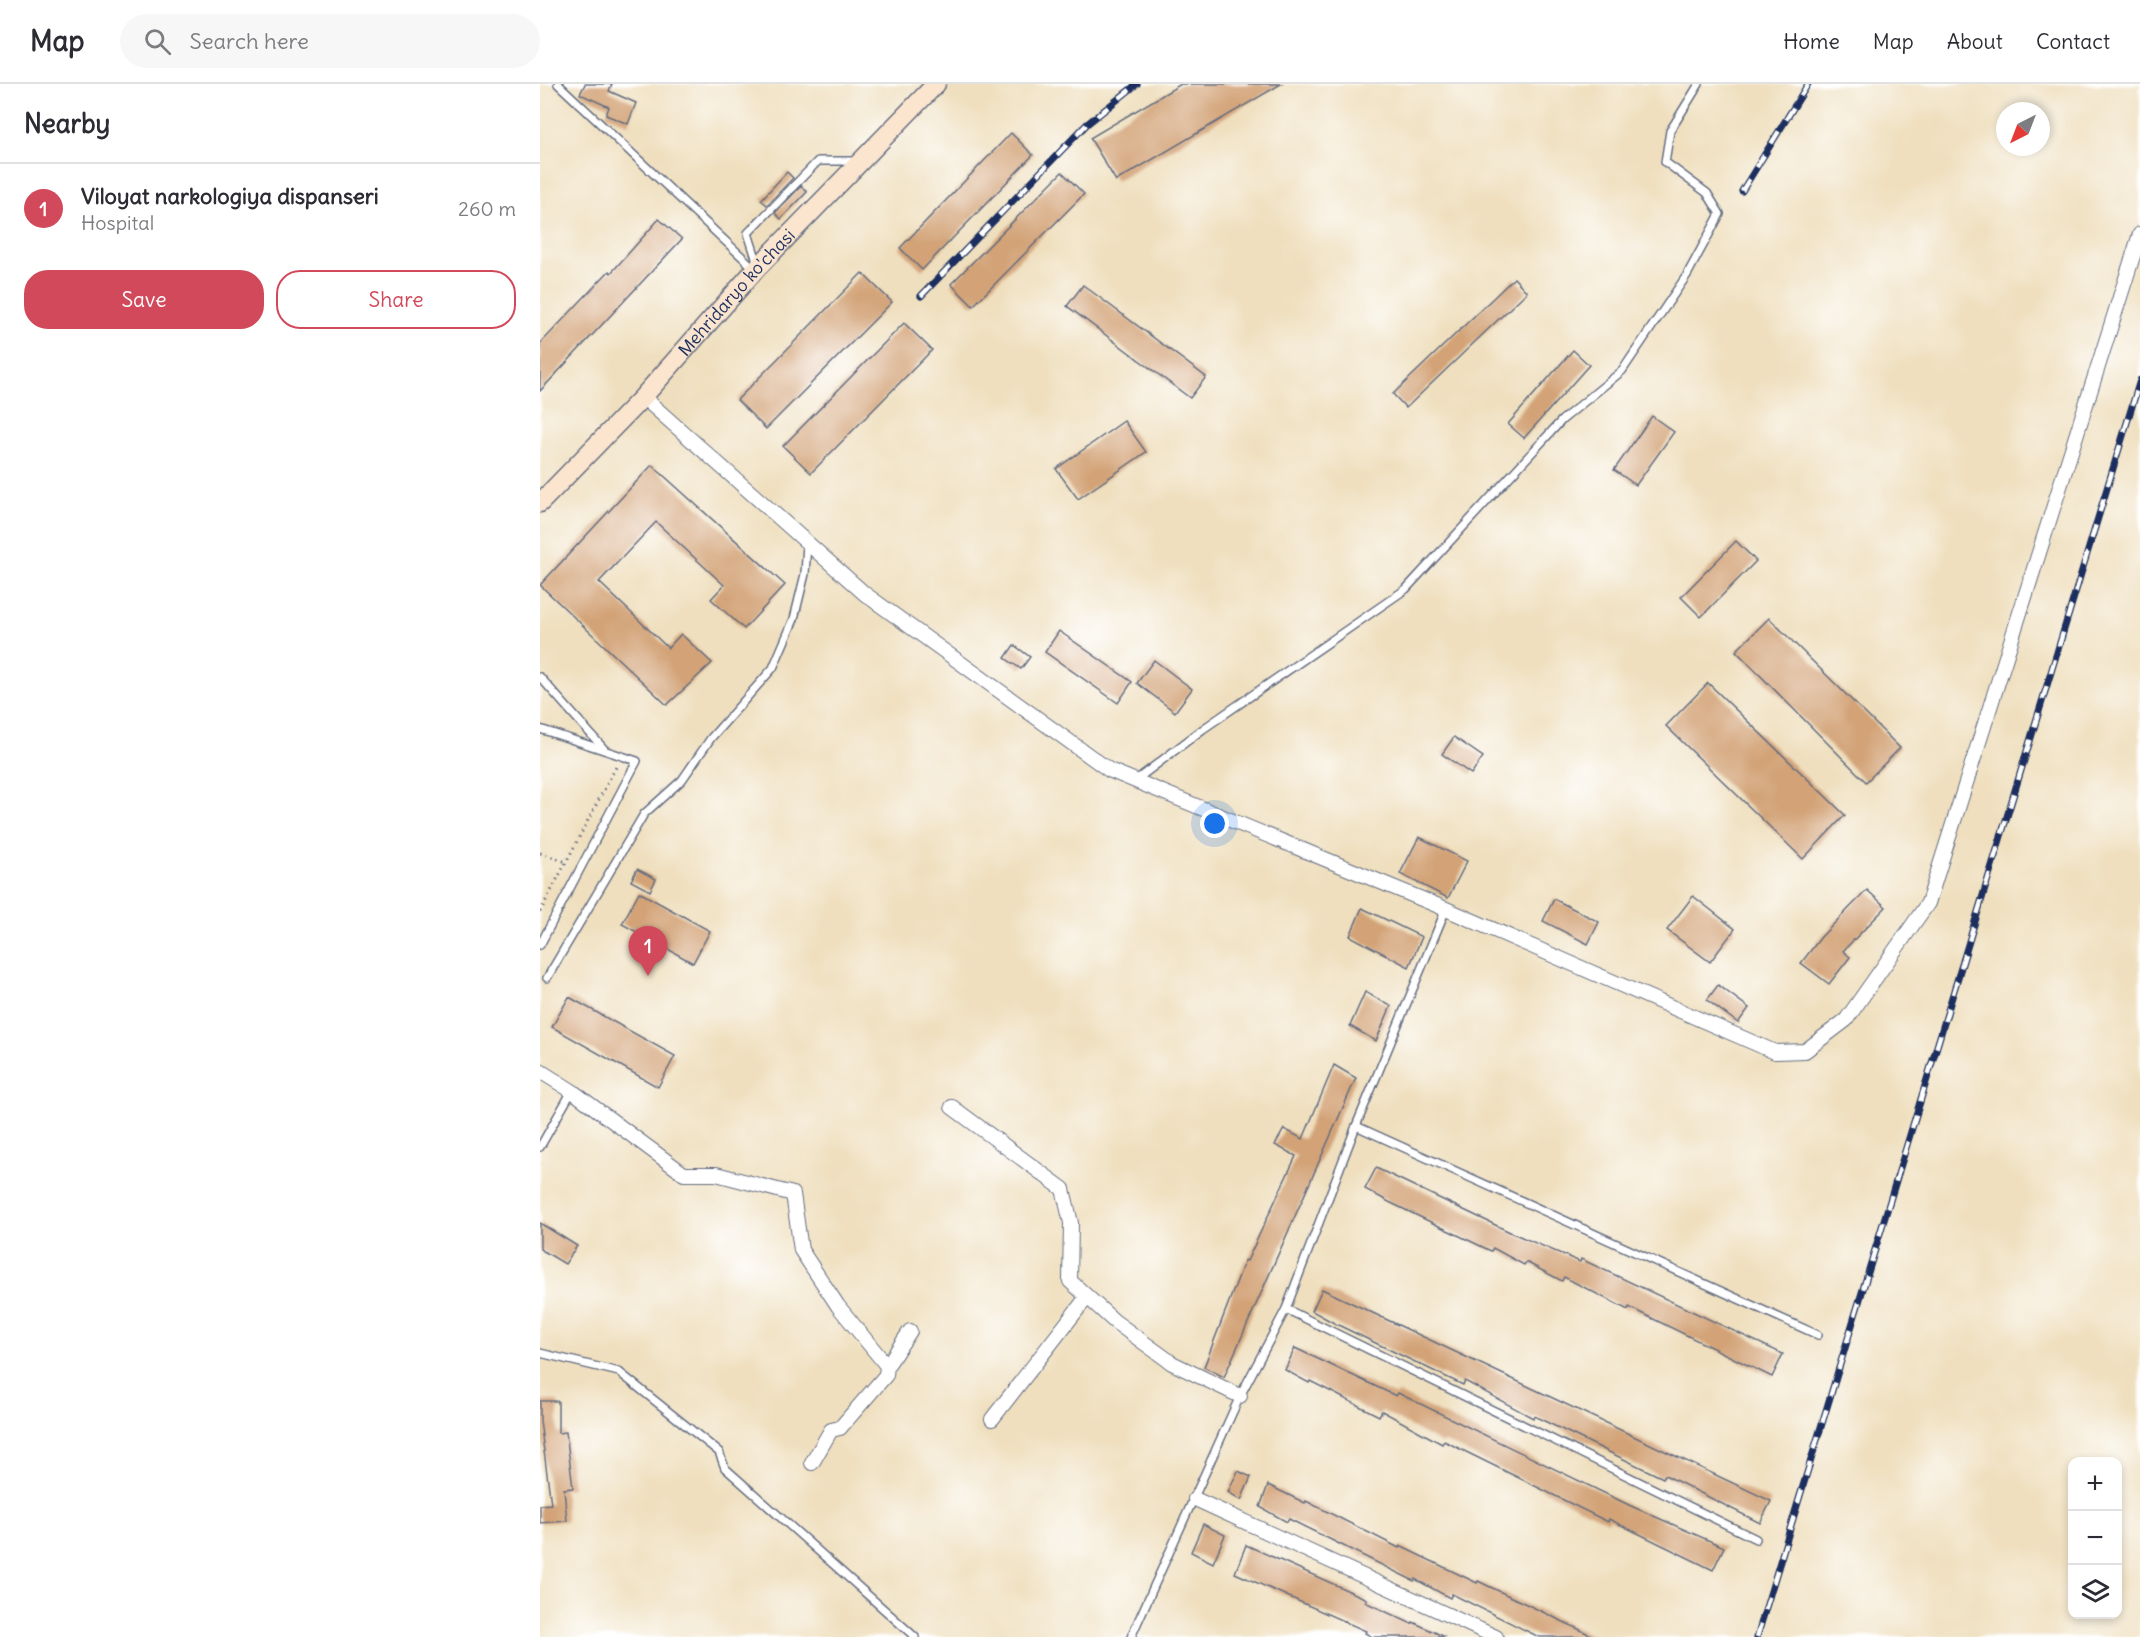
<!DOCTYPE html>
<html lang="en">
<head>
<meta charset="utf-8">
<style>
  body { margin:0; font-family:Delius,sans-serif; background:#f7f7f7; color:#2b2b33 }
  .controls { position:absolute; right:18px; bottom:18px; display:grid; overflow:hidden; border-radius:12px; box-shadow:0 3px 9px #0003 }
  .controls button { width:54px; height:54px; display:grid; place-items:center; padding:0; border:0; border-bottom:2px solid #e1e1e2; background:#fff; color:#2b2b33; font:30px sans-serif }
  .compass { position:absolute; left:1456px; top:18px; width:54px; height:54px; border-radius:50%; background:#fff; box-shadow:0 3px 9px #0003; rotate:222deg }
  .you { position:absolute; left:675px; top:740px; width:21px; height:21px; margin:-15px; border:4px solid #fff; border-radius:50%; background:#1a73e8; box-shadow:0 0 0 9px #1a73e833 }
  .badge { display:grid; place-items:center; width:39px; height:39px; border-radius:50%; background:#d1495b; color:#fff; font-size:20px; font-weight:700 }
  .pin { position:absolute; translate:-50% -50px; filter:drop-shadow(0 2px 3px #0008) }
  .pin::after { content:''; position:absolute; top:32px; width:21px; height:18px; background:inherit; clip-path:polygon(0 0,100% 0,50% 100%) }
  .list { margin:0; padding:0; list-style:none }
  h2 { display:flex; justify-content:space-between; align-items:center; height:78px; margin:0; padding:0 24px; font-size:26px }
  h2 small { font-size:20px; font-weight:400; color:#7c7c81 }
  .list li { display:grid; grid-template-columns:39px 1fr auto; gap:18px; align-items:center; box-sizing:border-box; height:90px; padding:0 24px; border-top:2px solid #e1e1e2 }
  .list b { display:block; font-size:22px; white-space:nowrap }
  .list p { margin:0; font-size:20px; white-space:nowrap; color:#7c7c81 }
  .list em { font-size:20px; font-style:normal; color:#7c7c81 }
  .actions { display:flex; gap:12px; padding:18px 24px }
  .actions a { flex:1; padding:14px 0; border:2px solid #d1495b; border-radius:24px; text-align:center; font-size:21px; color:#d1495b }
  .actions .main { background:#d1495b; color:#fff }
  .icon { flex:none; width:33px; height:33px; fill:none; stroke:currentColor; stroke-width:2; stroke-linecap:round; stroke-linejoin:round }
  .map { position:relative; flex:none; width:1600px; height:1553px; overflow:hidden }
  header { display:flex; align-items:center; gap:36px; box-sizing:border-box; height:84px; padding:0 30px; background:#fff; border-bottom:2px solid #e1e1e2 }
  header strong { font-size:28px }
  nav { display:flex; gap:33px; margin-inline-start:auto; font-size:21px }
  .search { width:420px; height:54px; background:#f7f7f7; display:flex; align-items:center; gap:15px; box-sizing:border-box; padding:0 21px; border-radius:33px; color:#7c7c81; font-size:22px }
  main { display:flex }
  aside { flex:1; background:#fff }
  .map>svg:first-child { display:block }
  .building { fill:#d3a377 }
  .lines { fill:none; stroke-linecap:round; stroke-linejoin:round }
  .lane-casing { stroke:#656d80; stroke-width:10 }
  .street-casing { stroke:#656d80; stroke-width:16 }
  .secondary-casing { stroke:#656d80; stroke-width:21 }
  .path { stroke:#656d80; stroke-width:3; stroke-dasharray:1.5 4.5; stroke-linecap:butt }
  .lane { stroke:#fff; stroke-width:7 }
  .street { stroke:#fff; stroke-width:14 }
  .secondary { stroke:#fbe5cf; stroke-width:18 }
  .rail-casing { stroke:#1b2f5e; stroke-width:7 }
  .rail { stroke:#fff; stroke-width:4.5; stroke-dasharray:14; stroke-linecap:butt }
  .labels { text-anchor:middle; stroke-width:5; stroke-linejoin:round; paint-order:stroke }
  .street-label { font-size:18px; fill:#1b2f5e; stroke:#fff }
</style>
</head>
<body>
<header>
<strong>Map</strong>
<div class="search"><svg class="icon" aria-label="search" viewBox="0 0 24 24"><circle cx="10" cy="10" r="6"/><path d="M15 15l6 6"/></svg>Search here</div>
<nav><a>Home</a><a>Map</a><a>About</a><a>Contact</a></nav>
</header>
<main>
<aside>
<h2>Nearby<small></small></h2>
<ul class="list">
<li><span class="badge">1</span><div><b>Viloyat narkologiya dispanseri</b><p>Hospital</p></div><em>260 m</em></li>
</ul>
<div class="actions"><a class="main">Save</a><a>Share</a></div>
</aside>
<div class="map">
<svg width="1600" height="1553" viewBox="0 0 1600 1553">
  <rect width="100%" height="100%" fill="#fff"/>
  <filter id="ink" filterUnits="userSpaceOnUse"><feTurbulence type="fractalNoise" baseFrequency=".0167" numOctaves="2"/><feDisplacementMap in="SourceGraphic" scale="12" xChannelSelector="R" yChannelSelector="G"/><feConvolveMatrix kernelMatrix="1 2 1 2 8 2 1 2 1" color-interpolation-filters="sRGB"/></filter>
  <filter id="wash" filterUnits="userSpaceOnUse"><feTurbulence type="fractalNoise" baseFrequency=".008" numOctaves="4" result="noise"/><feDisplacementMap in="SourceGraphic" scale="24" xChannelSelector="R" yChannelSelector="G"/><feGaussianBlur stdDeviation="1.35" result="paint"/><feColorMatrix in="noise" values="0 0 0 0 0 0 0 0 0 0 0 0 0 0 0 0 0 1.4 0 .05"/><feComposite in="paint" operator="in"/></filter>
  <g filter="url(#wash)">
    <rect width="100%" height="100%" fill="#efdfbe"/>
    <g id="blocks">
      <g class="building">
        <polygon points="45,0 72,0 69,7 96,19 88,40 66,31 69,23 40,10"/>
        <polygon points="641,0 741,0 576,97 550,54"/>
        <polygon points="471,49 493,71 382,186 360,164"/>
        <polygon points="247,88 253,94 227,121 221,116"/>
        <polygon points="522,88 544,110 433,222 411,200"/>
        <polygon points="261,102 267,108 241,135 235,129"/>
        <polygon points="119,135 142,155 0,307 0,260 69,187 71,189"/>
        <polygon points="322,189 352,218 226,345 197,316"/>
        <polygon points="974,194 987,208 866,324 853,310"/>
        <polygon points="543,201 666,293 650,314 527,222"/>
        <polygon points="364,239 392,266 271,389 243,362"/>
        <polygon points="1033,266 1049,281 984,354 968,340"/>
        <polygon points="1112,332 1134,348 1096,401 1074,386"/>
        <polygon points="584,337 606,368 538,415 516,385"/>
        <polygon points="112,381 245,501 204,545 171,515 184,501 116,438 59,498 128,564 141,550 172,579 127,621 0,501"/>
        <polygon points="1196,457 1216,477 1161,533 1141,513"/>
        <polygon points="1229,534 1360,664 1326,698 1196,567"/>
        <polygon points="519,547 592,598 578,619 505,568"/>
        <polygon points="474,561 490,573 481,585 465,574"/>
        <polygon points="614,576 652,605 635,628 597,599"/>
        <polygon points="1168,599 1305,731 1263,775 1126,642"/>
        <polygon points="914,653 943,673 931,690 902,670"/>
        <polygon points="879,753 927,777 908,814 860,790"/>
        <polygon points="97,785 116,795 110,807 91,797"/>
        <polygon points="1327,806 1346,823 1303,867 1310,873 1289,900 1261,879 1281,853"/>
        <polygon points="99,808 170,847 153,879 82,840"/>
        <polygon points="1153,812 1195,845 1170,878 1127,846"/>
        <polygon points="1014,815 1059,838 1048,860 1003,837"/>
        <polygon points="822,824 882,853 869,883 810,852"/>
        <polygon points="1178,901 1209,924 1198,939 1167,916"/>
        <polygon points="825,908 851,922 836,957 810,942"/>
        <polygon points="29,913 135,972 118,1003 12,943"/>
        <polygon points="794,981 816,994 684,1293 664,1283 705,1176 707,1177 756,1072 735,1061 744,1045 763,1055"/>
        <polygon points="836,1084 970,1148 1040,1178 1041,1175 1243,1270 1232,1293 1089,1223 1088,1226 1024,1193 1022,1197 986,1178 984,1181 953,1164 951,1167 849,1118 825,1105"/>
        <polygon points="0,1139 37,1162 25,1180 0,1165"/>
        <polygon points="782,1205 1231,1417 1220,1439 1125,1391 1123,1394 994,1332 993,1334 925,1297 923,1301 796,1240 772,1227"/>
        <polygon points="755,1264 856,1312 858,1309 1091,1422 1184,1463 1173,1486 1069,1435 1068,1438 904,1357 902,1360 842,1327 839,1332 770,1297 769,1299 745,1286"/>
        <polygon points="0,1317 18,1317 18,1349 26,1348 33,1404 24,1405 27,1437 0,1439 0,1421 11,1420 0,1337"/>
        <polygon points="698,1387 711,1393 701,1416 688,1408"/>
        <polygon points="728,1401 765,1419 766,1417 859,1464 860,1462 937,1499 938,1497 1055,1553 999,1553 912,1510 910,1514 875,1495 874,1497 749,1435 747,1438 720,1423"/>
        <polygon points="663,1440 685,1451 673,1479 651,1468"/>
        <polygon points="706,1461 827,1515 825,1518 872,1540 873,1538 905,1553 832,1553 825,1549 826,1547 695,1489"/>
      </g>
    </g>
  </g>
  <g filter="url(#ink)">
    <use href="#blocks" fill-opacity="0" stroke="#656d80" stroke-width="1.5"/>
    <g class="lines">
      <defs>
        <g id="lane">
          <polyline points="18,0 214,184"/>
          <polyline points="218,180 208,149 278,77 317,77"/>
          <polyline points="0,593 64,665"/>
          <polyline points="0,645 97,677 0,861"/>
          <polyline points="596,696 663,645 866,505 1022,336 1082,287 1147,191 1180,130 1167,109 1125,78 1130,47 1159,0"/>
          <polyline points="7,894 104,730 142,696 171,654 233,584 254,535 265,490 267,460"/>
          <polyline points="816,1042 1278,1251"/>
          <polyline points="0,1063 32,1007"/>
          <polyline points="746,1225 1216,1455"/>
          <polyline points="0,1269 79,1288 179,1368 185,1384 375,1553"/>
          <polyline points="591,1553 700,1312 746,1225 816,1042 906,825"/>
        </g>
        <g id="street">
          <polyline points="103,313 325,510 569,686 906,825 1235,968 1265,967 1306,936 1388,819 1600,150"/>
          <polyline points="0,987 32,1007 144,1090 176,1090 253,1110 261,1166 298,1222 347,1282 346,1291 300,1344 291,1346 272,1379"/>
          <polyline points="412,1023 523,1105 531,1139 530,1197 574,1237 632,1279 700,1312"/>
          <polyline points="347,1282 370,1247"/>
          <polyline points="452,1335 547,1213"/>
          <polyline points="655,1415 956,1553"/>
        </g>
        <g id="secondary">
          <path id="s1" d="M0 419 103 313 216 185 396 0"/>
        </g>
      </defs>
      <use href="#lane" class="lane-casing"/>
      <use href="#street" class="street-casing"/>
      <use href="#secondary" class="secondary-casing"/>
      <g class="path">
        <polyline points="0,769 27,778"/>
        <polyline points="0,828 77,681"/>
      </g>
      <use href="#lane" class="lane"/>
      <use href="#street" class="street"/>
      <use href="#secondary" class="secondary"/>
      <defs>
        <g id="rail">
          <polyline points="1202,107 1268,0"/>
          <polyline points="381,212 547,40 597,0"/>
          <polyline points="1217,1553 1600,296"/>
        </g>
      </defs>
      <use href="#rail" class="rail-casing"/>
      <use href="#rail" class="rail"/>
    </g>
  </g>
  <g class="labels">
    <g class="street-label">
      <text dy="6" stroke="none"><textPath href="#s1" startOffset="288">Мehridaryo ko'chasi</textPath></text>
    </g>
  </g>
</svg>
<div class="controls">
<button>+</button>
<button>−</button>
<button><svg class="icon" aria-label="layers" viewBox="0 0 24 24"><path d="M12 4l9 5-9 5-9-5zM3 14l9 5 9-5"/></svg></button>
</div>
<svg class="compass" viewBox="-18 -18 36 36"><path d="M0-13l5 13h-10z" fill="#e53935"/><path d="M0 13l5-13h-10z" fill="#7c7c81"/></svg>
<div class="you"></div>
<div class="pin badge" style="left:108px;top:892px">1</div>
</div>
</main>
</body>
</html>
